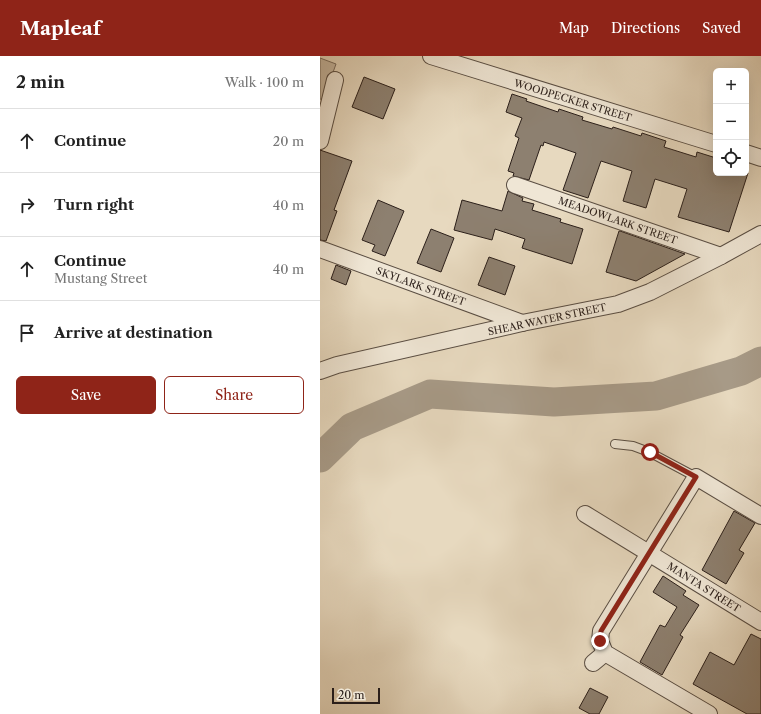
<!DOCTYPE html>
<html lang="en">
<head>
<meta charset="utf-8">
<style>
  body { margin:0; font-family:"Libre Caslon Text",serif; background:#f2f2f2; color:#222 }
  .controls { position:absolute; right:12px; top:12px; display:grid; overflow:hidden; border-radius:6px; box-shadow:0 4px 16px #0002 }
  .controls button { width:36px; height:36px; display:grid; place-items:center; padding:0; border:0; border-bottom:1px solid #e0e0e0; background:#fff; color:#222; font:20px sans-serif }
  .scale { position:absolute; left:12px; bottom:10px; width:48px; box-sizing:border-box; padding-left:4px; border:2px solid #2b1f1a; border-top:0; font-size:11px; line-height:14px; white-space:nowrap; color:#2b1f1a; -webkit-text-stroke:3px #efe6d5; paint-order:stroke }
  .stop { position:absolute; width:12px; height:12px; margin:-9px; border:3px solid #8f2418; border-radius:50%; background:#fff }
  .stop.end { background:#8f2418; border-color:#fff; box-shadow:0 1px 4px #0008 }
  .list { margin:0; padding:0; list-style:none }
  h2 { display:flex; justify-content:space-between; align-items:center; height:52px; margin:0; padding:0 16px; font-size:17px }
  h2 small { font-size:13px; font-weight:400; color:#767676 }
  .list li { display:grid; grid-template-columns:26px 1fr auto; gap:12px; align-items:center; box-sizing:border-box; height:64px; padding:0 16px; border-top:1px solid #e0e0e0 }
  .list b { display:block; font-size:15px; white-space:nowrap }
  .list p { margin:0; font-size:13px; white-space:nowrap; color:#767676 }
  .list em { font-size:13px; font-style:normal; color:#767676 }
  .actions { display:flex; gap:8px; padding:12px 16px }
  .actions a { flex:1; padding:9px 0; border:1px solid #8f2418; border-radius:6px; text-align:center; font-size:14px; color:#8f2418 }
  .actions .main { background:#8f2418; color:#fff }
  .icon { flex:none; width:22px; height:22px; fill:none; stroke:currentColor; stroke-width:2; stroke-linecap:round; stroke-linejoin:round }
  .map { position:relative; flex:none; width:441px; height:658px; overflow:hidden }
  header { display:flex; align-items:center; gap:24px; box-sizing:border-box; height:56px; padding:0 20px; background:#8f2418; color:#fff }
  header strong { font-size:19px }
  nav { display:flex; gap:22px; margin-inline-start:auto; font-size:14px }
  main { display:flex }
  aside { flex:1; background:#fff }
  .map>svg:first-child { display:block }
  .green { fill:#c7b9a3; stroke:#796c5e }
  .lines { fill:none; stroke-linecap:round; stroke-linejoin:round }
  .river { stroke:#a79a87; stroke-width:29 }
  .building { fill:#8d8070; stroke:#2b1f1a }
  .lane-casing { stroke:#5a4e43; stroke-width:10 }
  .street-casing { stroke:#5a4e43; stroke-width:18 }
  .lane { stroke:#efe6d5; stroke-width:8 }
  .street { stroke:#efe6d5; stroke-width:16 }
  .route { stroke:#8f2418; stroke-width:5 }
  .labels { text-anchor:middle; stroke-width:3; stroke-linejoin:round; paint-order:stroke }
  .street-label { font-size:10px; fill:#2b1f1a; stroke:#efe6d5 }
</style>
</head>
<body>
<header>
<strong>Mapleaf</strong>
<nav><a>Map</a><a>Directions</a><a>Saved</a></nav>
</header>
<main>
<aside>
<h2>2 min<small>Walk · 100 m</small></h2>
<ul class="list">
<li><svg class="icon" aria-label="ahead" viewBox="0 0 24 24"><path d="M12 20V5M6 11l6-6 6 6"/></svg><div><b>Continue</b></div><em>20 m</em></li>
<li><svg class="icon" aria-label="right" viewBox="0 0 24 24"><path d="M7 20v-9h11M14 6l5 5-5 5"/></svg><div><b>Turn right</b></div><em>40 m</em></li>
<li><svg class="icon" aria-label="ahead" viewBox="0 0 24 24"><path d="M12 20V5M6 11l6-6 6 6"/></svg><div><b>Continue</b><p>Mustang Street</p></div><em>40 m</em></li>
<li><svg class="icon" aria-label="arrive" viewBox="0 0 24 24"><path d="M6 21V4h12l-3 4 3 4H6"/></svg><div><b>Arrive at destination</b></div></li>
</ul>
<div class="actions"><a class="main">Save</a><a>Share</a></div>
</aside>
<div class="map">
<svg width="441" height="658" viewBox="0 0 441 658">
  <rect width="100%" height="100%" fill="#e7d9bf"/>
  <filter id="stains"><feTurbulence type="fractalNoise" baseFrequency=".005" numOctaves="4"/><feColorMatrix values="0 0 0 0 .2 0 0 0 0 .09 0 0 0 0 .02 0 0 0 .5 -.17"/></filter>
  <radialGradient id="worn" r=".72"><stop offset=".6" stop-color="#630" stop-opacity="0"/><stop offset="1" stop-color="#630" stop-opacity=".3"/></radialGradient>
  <polygon class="green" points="0,2 16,8 3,44 0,43"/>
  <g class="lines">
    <polyline class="river" points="0,402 32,371 110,338 234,346 336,340 421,315 441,305"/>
  </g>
  <g class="building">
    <polygon points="44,21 75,33 63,63 32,51"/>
    <polygon points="192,38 207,43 206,45 238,56 239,53 263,61 262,64 292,73 293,71 321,80 322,77 346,85 344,91 376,101 377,96 396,102 396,117 428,117 409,176 358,161 367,133 335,123 326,152 303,145 312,115 281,105 268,142 243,134 256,97 224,86 223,90 221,89 209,124 193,120 194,117 188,115 199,82 195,80 202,62 186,56"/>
    <polygon points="0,94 32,105 14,154 17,155 6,185 0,184"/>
    <polygon points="188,135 203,142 202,145 214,148 212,154 241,163 240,166 263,173 252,208 202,192 205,183 175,173 172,184 134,174 142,144 182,155"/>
    <polygon points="58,144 84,155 65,200 52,195 55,189 42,184"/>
    <polygon points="111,173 134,182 121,216 97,207"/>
    <polygon points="299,175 300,175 365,198 316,225 286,216"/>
    <polygon points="169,201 195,210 185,239 158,229"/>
    <polygon points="16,209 31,215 26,229 11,223"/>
    <polygon points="414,455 435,467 419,494 424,497 406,528 382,514"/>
    <polygon points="343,520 366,535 363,539 379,549 360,579 363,581 342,619 320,606 340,569 345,571 357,551 333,536"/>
    <polygon points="431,578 441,583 441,658 427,658 373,628 390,596 414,609"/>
    <polygon points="270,632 288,641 279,658 270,658 259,652"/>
  </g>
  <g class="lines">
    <defs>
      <polyline id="lane" points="295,388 313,390 329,396 376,421"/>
      <g id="street">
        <polyline points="111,0 396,88"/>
        <polyline points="0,85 15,24"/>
        <polyline points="426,97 441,102"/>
        <polyline points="195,129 401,200"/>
        <polyline points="0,193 202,267"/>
        <polyline points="0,315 17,309 202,267 298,248 330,236 401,200 441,178"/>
        <polyline points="265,458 441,566"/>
        <polyline points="273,607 285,597"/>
        <polyline points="389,658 285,597 280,585 281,575 376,421 441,460"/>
      </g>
    </defs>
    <use href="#lane" class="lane-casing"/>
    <use href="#street" class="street-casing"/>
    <use href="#lane" class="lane"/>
    <use href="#street" class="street"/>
  </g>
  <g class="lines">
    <polyline class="route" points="280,585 281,575 376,421 330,396"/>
  </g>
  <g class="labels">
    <g class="street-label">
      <text transform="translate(253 44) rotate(17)" y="4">WOODPECKER STREET</text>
      <text transform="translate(298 164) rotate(19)" y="4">MEADOWLARK STREET</text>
      <text transform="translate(101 230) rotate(20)" y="4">SKYLARK STREET</text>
      <text transform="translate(227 263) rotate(-12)" y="4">SHEAR WATER STREET</text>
      <text transform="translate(384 531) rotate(32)" y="4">MANTA STREET</text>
    </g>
  </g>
  <rect width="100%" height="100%" filter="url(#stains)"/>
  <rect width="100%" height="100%" fill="url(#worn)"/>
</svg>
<div class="controls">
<button>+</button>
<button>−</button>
<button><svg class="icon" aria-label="locate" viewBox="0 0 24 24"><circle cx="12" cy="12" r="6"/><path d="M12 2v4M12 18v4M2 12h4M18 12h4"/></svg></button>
</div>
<div class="scale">20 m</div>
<div class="stop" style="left:330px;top:396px"></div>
<div class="stop end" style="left:280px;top:585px"></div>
</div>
</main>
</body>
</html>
